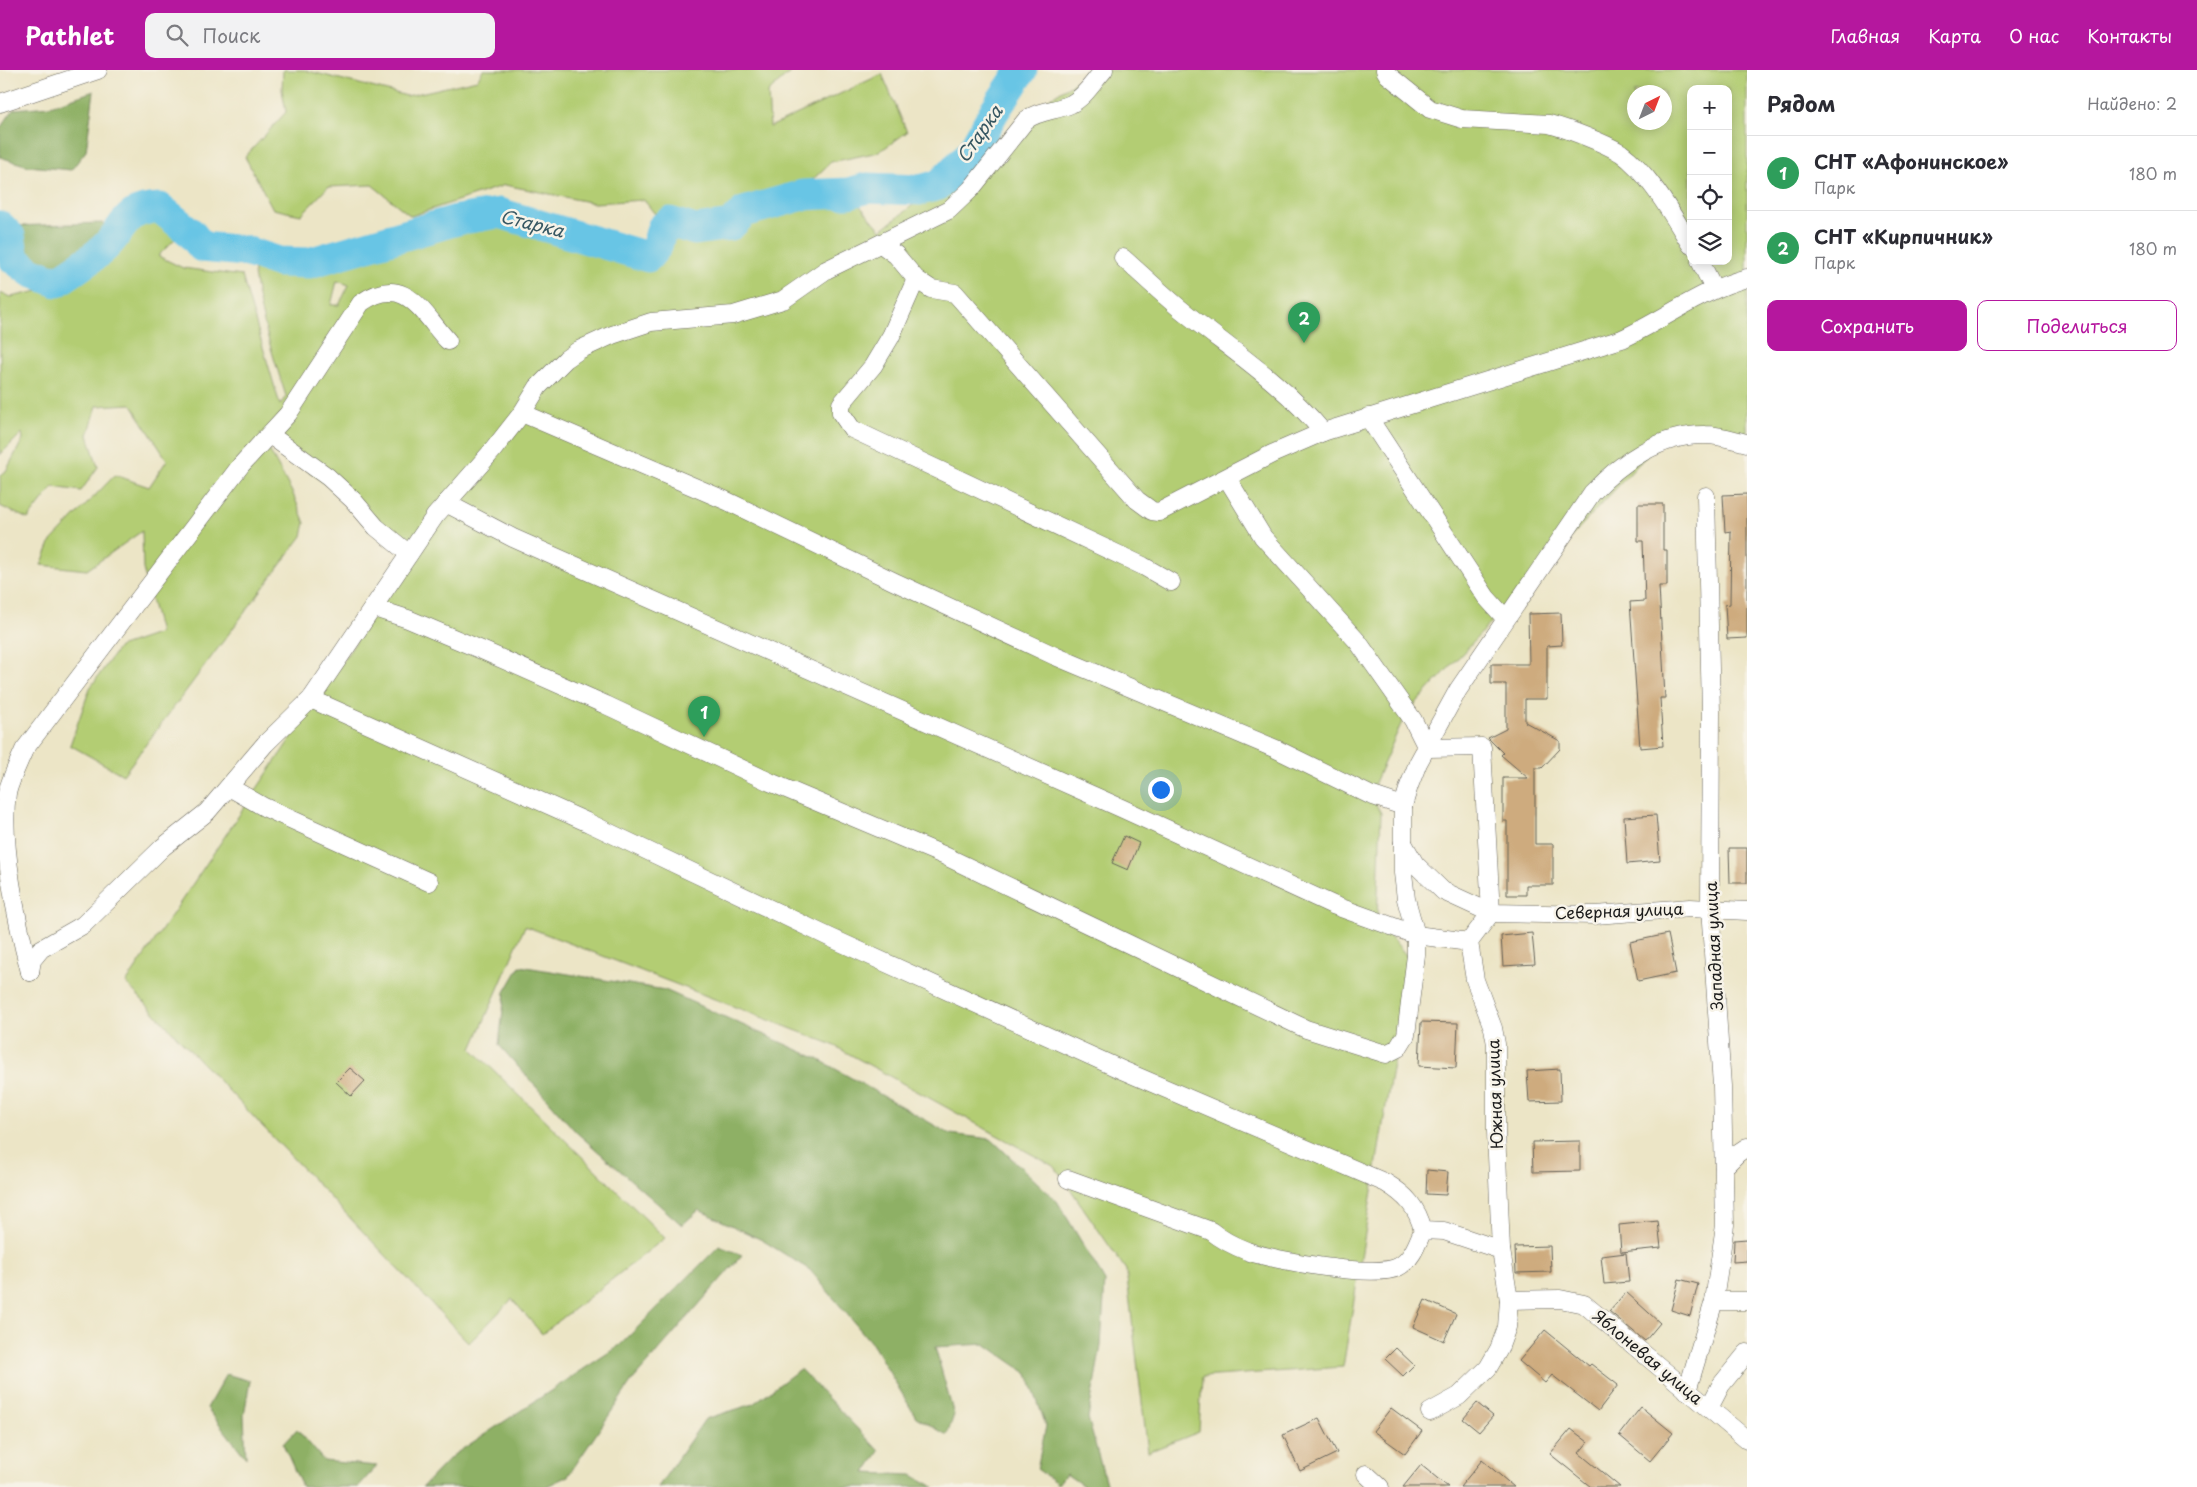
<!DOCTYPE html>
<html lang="ru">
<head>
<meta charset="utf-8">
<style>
  body { margin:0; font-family:"Playpen Sans",sans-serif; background:#f2f2f3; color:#2b2b33 }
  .controls { position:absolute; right:15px; top:15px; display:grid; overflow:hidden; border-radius:10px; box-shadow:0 2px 12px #0003 }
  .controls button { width:45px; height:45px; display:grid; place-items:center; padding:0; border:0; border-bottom:1px solid #e1e1e2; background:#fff; color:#2b2b33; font:25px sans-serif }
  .compass { position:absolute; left:1627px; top:15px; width:45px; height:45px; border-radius:50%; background:#fff; box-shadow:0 2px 12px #0003; rotate:42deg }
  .you { position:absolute; left:1160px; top:719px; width:18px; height:18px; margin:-12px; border:4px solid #fff; border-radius:50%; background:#1a73e8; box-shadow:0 0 0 8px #1a73e833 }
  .badge { display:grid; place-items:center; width:32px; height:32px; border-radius:50%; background:#b5179e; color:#fff; font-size:16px; font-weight:700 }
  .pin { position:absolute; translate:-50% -41px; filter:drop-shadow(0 1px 2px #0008) }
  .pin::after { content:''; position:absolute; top:26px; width:18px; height:15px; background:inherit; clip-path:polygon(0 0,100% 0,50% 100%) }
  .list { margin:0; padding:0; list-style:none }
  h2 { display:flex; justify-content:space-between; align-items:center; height:65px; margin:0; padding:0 20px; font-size:21px }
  h2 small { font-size:16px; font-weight:400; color:#7c7c81 }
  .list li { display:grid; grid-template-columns:32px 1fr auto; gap:15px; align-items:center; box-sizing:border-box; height:75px; padding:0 20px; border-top:1px solid #e1e1e2 }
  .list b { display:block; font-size:19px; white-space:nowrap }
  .list p { margin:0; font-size:16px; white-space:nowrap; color:#7c7c81 }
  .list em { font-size:16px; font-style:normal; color:#7c7c81 }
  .actions { display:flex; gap:10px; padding:15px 20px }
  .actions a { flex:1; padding:11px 0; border:1px solid #b5179e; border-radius:10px; text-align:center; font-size:18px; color:#b5179e }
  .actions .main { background:#b5179e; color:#fff }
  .icon { flex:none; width:28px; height:28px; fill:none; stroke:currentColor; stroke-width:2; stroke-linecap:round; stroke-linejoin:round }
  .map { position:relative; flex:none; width:1747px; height:1417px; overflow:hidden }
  header { display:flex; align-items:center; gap:30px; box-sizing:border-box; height:70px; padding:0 25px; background:#b5179e; color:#fff }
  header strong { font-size:24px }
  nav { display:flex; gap:28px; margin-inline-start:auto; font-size:18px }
  .search { width:350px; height:45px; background:#f2f2f3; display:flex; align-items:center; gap:12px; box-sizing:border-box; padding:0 18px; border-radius:10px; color:#7c7c81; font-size:19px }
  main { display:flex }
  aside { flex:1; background:#fff }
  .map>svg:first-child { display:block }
  .green { fill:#b3cd73; stroke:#687448; fill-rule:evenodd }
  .forest { fill:#8eb065; stroke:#556640 }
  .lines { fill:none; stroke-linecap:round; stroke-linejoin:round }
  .river { stroke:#67c5e5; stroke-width:31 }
  .building { fill:#ceab7e }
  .minor-casing { stroke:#656258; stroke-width:19 }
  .minor { stroke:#fff; stroke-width:18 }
  .labels { text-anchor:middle; stroke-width:5; stroke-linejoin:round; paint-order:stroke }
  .street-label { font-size:16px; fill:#1c1c1c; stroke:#f7f3e8 }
  .water-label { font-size:18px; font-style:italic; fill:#365762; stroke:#f7f3e8 }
</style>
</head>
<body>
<header>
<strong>Pathlet</strong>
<div class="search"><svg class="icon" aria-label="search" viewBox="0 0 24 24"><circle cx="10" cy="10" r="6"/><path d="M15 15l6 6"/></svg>Поиск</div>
<nav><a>Главная</a><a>Карта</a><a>О нас</a><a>Контакты</a></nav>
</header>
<main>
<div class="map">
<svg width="1747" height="1417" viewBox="0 0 1747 1417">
  <rect width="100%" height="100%" fill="#f7f3e8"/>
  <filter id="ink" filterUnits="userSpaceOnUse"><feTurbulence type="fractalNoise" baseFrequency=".02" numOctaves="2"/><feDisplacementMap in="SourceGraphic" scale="10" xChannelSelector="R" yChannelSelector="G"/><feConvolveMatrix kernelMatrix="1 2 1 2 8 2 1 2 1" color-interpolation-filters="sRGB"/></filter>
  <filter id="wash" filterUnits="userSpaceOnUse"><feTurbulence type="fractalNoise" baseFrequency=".0096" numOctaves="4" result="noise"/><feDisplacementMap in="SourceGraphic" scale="20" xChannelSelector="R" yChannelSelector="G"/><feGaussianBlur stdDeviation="1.12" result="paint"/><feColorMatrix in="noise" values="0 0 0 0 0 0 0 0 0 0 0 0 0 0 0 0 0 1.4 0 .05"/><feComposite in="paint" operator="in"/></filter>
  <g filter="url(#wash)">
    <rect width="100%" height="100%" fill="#ece5c6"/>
    <g class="green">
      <polygon points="283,0 304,0 407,26 477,10 483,0 793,0 768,22 770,57 882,4 907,62 879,82 831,92 809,113 738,133 731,147 696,150 654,143 644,130 594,133 505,115 411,146 372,115 328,117 301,145 273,139 245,87 286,42 282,20"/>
      <path d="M1094 0H1747V370L1675 355 1405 645 1370 724 1381 743 1377 850 1410 890 1343 1297 1202 1307 1199 1362 1148 1382 1126 1200 1055 1097 831 974 525 856 472 979 665 1168 542 1264 512 1229 469 1273 126 913 415 484 260 363 293 424 305 453 302 466 123 705 70 675 90 618 119 577 160 563 143 499 142 461 87 500 41 495 51 471 115 405 149 417 167 390 131 334 97 336 88 365 98 397 81 421 53 417 28 449 0 436V405L6 401 23 369 22 363 0 385V223L11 227 57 217 115 178 130 150 143 142 158 141 182 162 158 186 183 198 242 206 280 335 286 326C271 280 257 236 252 188L279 196 307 201 365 185 369 176 457 150 499 143 648 187 657 176 662 158 670 152 695 160 731 155 744 142 803 125 849 123 881 160 1050 28ZM1691 19H1728V191H1691ZM1634 22H1664V52H1634ZM337 211 349 215 339 235H331Z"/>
    </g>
    <g class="forest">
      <polygon points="94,21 86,81 71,100 28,96 0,87 0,58 14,39 50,36"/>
      <polygon points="102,153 113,157 103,176 57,210 31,198 15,187 12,156"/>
      <polygon points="520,896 665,920 818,989 950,1064 991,1069 1057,1131 1105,1211 1101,1276 1088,1348 1107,1417 1085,1417 1066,1404 1058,1414 1037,1399 1046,1356 1028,1304 985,1274 935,1277 954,1345 947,1365 916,1347 873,1275 810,1200 762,1170 699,1140 682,1155 576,1062 499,975 505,922"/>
      <polygon points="719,1176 742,1185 632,1311 568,1406 545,1417 422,1417 452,1386 620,1275"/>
      <polygon points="800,1299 879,1381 865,1403 912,1405 934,1417 658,1417 705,1349 753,1334"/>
      <polygon points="226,1304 250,1311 244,1345 246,1388 207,1338"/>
      <polygon points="297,1359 324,1391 377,1396 358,1417 302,1417 283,1374"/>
    </g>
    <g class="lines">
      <path class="river" d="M0 156 10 166 14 189 31 202 57 212C72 201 90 191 104 178 127 157 122 139 160 138L191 163 202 177 245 181 279 192 309 193 457 150 499 143 648 187 657 176 662 158 670 152 695 160 731 155 744 142 803 125 849 123 867 118 920 120 939 115 971 83 995 40 1022 0"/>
    </g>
    <g id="blocks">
      <g class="building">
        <polygon points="1747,424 1747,568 1727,569 1725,535 1730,534 1731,461 1725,462 1723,425"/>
        <polygon points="1638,434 1663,434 1663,480 1667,480 1667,516 1659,516 1665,628 1660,628 1663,676 1640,678 1630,532 1645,531 1643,471 1638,471"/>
        <polygon points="1561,543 1562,575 1547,576 1547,629 1525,629 1525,652 1560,671 1560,679 1542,698 1535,698 1535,774 1553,774 1553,815 1526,815 1526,825 1507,825 1507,751 1503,751 1503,708 1528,708 1501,685 1503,683 1488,668 1506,659 1506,614 1491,614 1491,594 1529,594 1528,544"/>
        <polygon points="1656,745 1660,791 1627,794 1624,747"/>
        <polygon points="1124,766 1139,773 1128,800 1112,793"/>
        <polygon points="1729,778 1747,778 1747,813 1730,813"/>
        <polygon points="1532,863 1535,894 1503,896 1501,866"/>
        <polygon points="1668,864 1676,903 1638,911 1630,872"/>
        <polygon points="1421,952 1458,953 1456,998 1419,996"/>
        <polygon points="350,998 365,1011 351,1026 336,1012"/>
        <polygon points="1560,999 1561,1031 1529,1032 1527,1001"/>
        <polygon points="1580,1071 1580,1101 1533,1102 1532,1072"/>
        <polygon points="1427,1100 1448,1102 1446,1125 1426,1124"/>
        <polygon points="1658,1151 1661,1178 1621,1182 1619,1155"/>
        <polygon points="1747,1169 1747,1191 1733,1192 1734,1170"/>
        <polygon points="1550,1176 1551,1202 1516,1203 1515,1177"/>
        <polygon points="1626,1183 1629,1212 1604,1214 1601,1186"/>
        <polygon points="1679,1209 1698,1214 1690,1246 1671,1240"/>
        <polygon points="1626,1222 1660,1253 1645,1271 1609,1241"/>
        <polygon points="1425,1230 1456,1244 1444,1271 1413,1257"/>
        <polygon points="1545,1260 1589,1296 1591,1294 1618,1315 1598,1341 1552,1305 1545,1313 1519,1291"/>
        <polygon points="1396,1278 1414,1295 1403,1306 1385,1289"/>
        <polygon points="1477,1333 1493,1346 1479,1362 1463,1349"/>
        <polygon points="1641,1337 1673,1363 1650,1391 1619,1365"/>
        <polygon points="1391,1338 1422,1361 1405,1384 1373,1361"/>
        <polygon points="1319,1348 1337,1383 1300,1401 1283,1365"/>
        <polygon points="1571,1359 1588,1372 1579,1383 1620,1417 1591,1417 1550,1384"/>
        <polygon points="1482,1390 1514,1417 1460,1417"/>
        <polygon points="1421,1395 1448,1417 1403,1417"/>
      </g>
    </g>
  </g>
  <g filter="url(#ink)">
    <use href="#blocks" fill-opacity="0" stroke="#656258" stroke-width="1"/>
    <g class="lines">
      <defs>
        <g id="minor">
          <path d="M1385 0 1388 5 1430 39 1462 49 1549 54C1568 59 1605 73 1621 83 1649 103 1673 146 1691 175"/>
          <polyline points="0,33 98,0"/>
          <path d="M881 174 896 185 916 209 931 219 955 223 1137 430 1152 441 1159 442 1272 384 1323 362 1622 269C1664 250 1701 220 1747 208"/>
          <path d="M1123 188C1141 204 1159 221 1178 237 1228 278 1281 311 1323 362"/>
          <polyline points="1700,191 1714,219"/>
          <polyline points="916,209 891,266 873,296 841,334 841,343 852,359 1143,496 1171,512"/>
          <polyline points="522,343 727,431 895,512 1055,586 1276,679 1370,725 1403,736"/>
          <polyline points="1368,347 1486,527 1505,548"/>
          <polyline points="270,365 328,407 353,430 376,457 409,484"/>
          <polyline points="1227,408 1263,467 1358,572 1413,650 1427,678 1482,677 1491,843 1469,872 1475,910 1493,958 1496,974 1496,1061 1501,1180 1509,1230 1507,1257 1499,1279 1488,1298 1459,1326 1430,1342"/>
          <polyline points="446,433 513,468 1121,738 1333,835 1416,865 1469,872"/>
          <path d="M374 538 408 549 484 581 606 635 770 712 943 785 1306 959 1386 984 1398 978 1406 965 1416 885V865L1406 829 1403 803V736L1409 716 1418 693 1458 620 1592 423C1621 392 1661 364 1705 365 1719 365 1734 370 1747 373"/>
          <path d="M311 629 589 753 829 867 1122 1000 1386 1113C1406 1125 1417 1137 1423 1160"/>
          <polyline points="229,717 264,737 429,812"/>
          <polyline points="1403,773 1415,794 1443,821 1491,843 1595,845 1690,838 1747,841"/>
          <path d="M30 902 32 890 41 879 83 855 163 777 207 742 265 674 311 629 435 446 493 380 522 343 538 317 566 289 579 280 612 265 651 252 733 245 783 230 826 200 949 140 971 119 1026 50C1039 40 1056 41 1071 34 1085 27 1093 12 1104 0"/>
          <path d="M30 902C17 853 0 772 7 723 11 708 18 694 24 680L241 395 288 344 361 233C405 202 422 243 448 271"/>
          <polyline points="1724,1097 1738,1083 1747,1077"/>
          <path d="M1068 1109 1211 1161C1222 1170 1234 1176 1247 1181 1273 1190 1375 1209 1398 1197 1412 1190 1417 1174 1423 1160L1444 1161 1501 1180"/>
          <polyline points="1509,1230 1560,1229 1584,1234 1747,1370"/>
          <polyline points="1714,1231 1747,1231"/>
          <polyline points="1687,1321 1714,1231 1725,1155 1722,1016 1710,838 1711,642 1706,426"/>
          <polyline points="1709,1338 1721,1315 1747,1283"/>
          <polyline points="1366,1404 1380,1417"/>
        </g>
      </defs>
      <use href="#minor" class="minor-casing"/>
      <use href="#minor" class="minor"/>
    </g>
  </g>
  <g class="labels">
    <g class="street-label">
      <text transform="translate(1619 841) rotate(-2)" y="6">Северная улица</text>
      <text transform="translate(1714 876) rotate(-93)" y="6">Западная улица</text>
      <text transform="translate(1495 1024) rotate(-92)" y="6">Южная улица</text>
      <text transform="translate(1648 1287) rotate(40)" y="6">Яблоневая улица</text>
    </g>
    <g class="water-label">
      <text transform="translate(980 64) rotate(-55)" y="6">Старка</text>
      <text transform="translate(532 154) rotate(14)" y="6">Старка</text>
    </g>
  </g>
</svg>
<div class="controls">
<button>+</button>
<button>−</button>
<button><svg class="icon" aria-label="locate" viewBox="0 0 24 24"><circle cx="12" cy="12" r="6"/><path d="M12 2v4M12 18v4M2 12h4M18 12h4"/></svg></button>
<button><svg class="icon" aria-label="layers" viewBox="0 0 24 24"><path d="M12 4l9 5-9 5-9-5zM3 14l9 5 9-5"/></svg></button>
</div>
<svg class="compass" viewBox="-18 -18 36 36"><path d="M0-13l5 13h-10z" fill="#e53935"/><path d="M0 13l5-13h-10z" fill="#7c7c81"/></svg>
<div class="you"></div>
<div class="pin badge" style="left:704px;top:667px;background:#2e9e5b">1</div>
<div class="pin badge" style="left:1304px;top:273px;background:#2e9e5b">2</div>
</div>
<aside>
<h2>Рядом<small>Найдено: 2</small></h2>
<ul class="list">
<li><span class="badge" style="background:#2e9e5b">1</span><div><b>СНТ «Афонинское»</b><p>Парк</p></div><em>180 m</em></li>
<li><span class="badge" style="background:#2e9e5b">2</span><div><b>СНТ «Кирпичник»</b><p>Парк</p></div><em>180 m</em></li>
</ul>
<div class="actions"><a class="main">Сохранить</a><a>Поделиться</a></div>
</aside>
</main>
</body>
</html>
